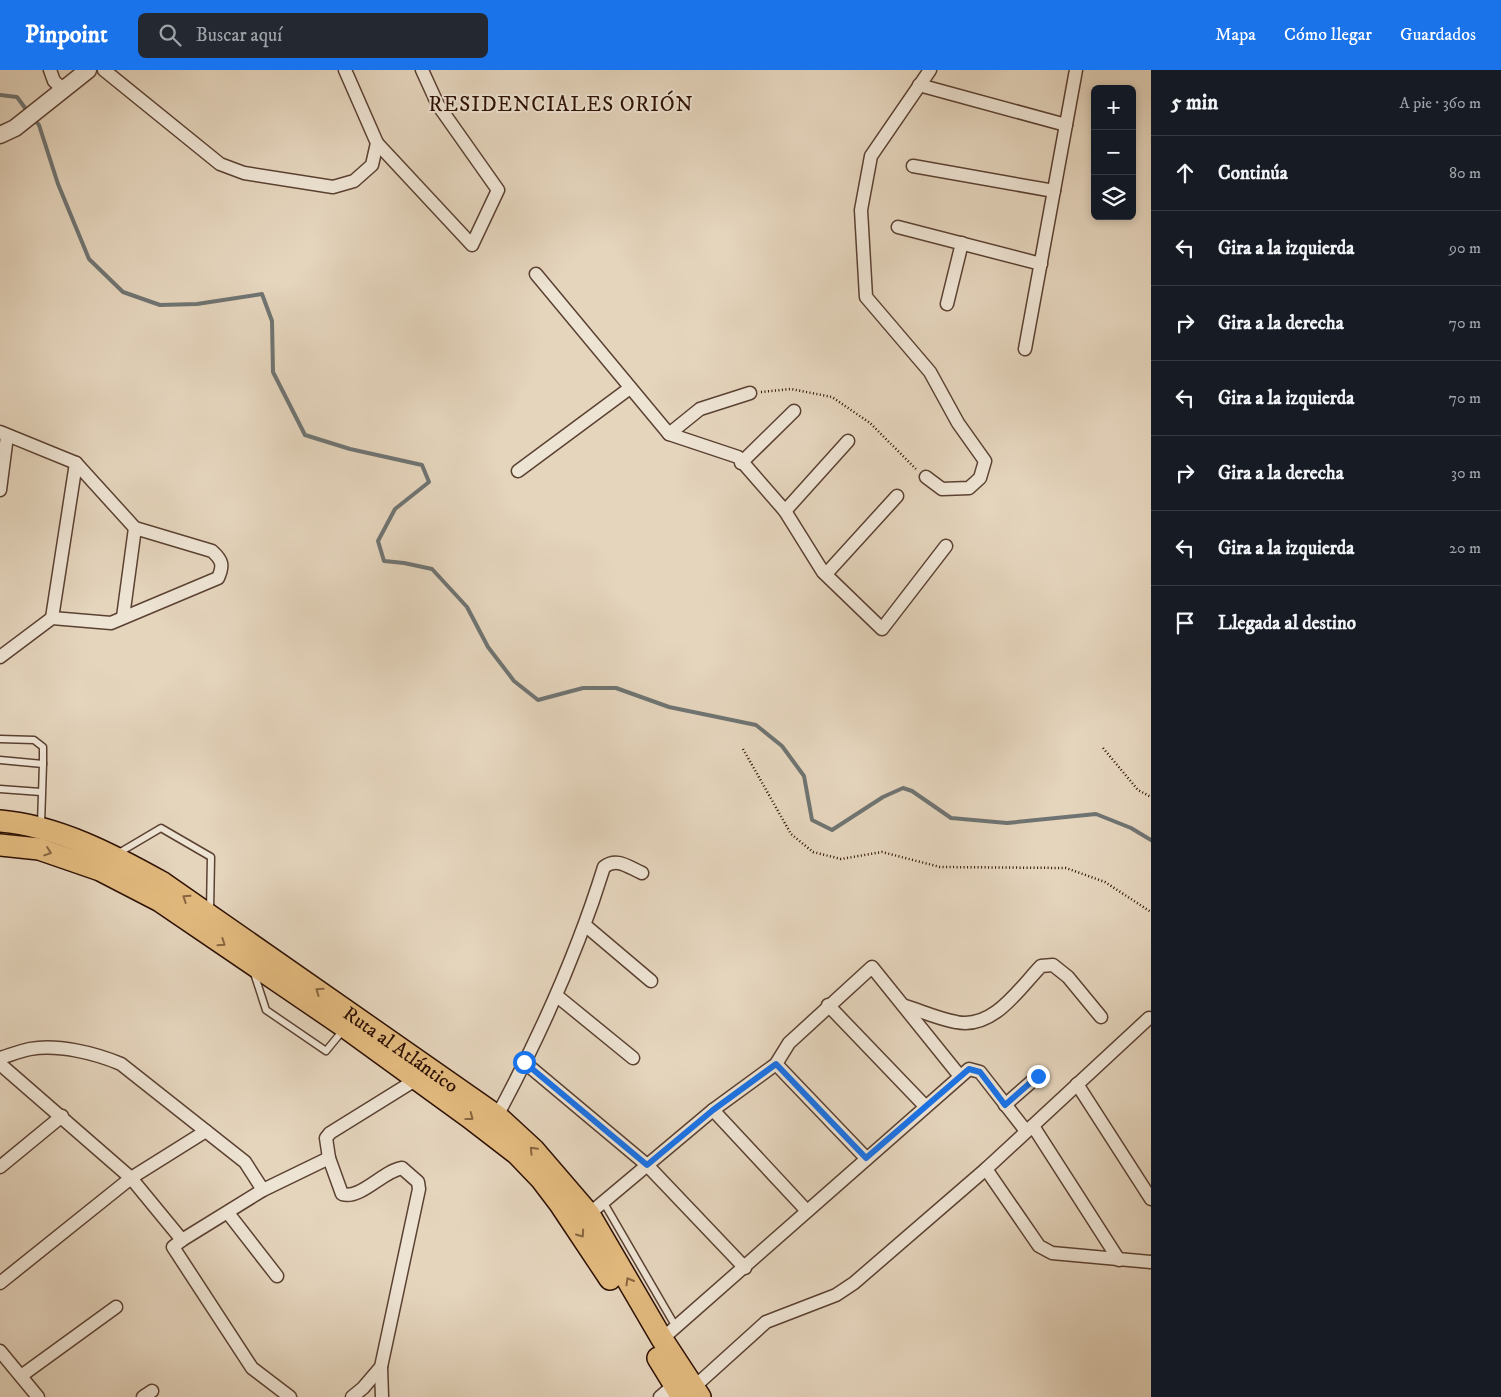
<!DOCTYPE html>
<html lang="es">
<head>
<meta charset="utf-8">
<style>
  body { margin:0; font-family:"IM FELL DW Pica",serif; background:#242831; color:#f1f3f6 }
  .controls { position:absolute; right:15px; top:15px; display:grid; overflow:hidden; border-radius:8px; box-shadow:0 2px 8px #0003 }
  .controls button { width:45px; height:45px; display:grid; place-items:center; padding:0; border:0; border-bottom:1px solid #363941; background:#171b24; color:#f1f3f6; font:25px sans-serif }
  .stop { position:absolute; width:15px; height:15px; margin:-11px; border:4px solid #1a73e8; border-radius:50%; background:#fff }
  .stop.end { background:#1a73e8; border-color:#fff; box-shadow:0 1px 5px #0008 }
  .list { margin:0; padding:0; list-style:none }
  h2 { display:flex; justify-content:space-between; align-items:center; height:65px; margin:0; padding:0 20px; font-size:21px }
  h2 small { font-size:16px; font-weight:400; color:#9ea1a6 }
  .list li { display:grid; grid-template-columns:32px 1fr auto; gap:15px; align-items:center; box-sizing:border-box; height:75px; padding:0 20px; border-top:1px solid #363941 }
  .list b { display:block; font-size:19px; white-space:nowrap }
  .list em { font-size:16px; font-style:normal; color:#9ea1a6 }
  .icon { flex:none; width:28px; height:28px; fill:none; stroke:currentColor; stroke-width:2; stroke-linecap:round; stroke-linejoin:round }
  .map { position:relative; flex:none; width:1151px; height:1327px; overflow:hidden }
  header { display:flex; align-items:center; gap:30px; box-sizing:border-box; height:70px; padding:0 25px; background:#1a73e8; color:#fff }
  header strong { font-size:24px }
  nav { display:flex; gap:28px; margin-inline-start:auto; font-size:18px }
  .search { width:350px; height:45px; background:#242831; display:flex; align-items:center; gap:12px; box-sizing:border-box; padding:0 18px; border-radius:8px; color:#9ea1a6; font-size:19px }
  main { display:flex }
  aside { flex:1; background:#171b24 }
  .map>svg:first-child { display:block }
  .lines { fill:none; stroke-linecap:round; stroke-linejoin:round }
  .stream { stroke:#6f7472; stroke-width:4 }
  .service-casing { stroke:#5b4132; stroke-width:9 }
  .minor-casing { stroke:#5b4132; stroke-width:15 }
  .tertiary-casing { stroke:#5b4132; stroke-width:19 }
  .trunk-casing { stroke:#2d1003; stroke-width:24 }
  .path { stroke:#2d1003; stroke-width:2.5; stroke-dasharray:1 2.5; stroke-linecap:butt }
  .service { stroke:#eee4d4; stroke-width:6 }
  .minor { stroke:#eee4d4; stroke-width:12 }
  .tertiary { stroke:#eee4d4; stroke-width:16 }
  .trunk { stroke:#e2ba7e; stroke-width:21 }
  .oneway { stroke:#886540 }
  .route { stroke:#1a73e8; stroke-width:6 }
  .labels { text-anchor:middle; stroke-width:4; stroke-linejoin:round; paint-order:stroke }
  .street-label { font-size:20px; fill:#2d1003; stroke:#eee4d4 }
  .neighbourhood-label { font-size:21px; letter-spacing:1px; fill:#2d1003; stroke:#eee4d4 }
</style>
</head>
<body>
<header>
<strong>Pinpoint</strong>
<div class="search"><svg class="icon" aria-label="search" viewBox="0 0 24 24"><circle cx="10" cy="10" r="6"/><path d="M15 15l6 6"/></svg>Buscar aquí</div>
<nav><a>Mapa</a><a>Cómo llegar</a><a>Guardados</a></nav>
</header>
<main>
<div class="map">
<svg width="1151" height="1327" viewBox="0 0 1151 1327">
  <rect width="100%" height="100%" fill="#e5d5bd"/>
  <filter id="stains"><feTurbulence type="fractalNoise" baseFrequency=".004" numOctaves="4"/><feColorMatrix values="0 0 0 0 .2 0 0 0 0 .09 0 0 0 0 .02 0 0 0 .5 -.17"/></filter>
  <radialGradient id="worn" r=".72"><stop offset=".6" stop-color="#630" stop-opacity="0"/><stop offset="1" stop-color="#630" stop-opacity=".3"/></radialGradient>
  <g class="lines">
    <g class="stream">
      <polyline points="0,25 17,27 28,42"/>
      <polyline points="34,49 39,55 58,114 89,189 123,222 160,235 197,234 262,224 272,251 273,302 305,365 350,379 422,395 429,412 395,439 378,471 384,491 404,493 432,499 467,537 488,577 514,611 538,630 583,618 616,618 669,637 756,655 782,676 804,706 812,750 832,760 883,727 903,718 912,721 951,748 1007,753 1096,744 1131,758 1151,770"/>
    </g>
    <defs>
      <g id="service">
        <polyline points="0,669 34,670 43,677 43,694"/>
        <polyline points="0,690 43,694 41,754"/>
        <polyline points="0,719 41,722"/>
        <polyline points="117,784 161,758 211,787 210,841"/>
        <polyline points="254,903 266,940 326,981 344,959"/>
        <polyline points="604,1133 676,1257"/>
      </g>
      <g id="minor">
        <polyline points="50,0 54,11 64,20"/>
        <polyline points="104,0 220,94 244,103 333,117 354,111 372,95 377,73 345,0"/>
        <polyline points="919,15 1066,55"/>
        <polyline points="377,73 472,175 498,120 438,35 422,0"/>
        <polyline points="913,96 1054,121"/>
        <polyline points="898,157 1041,194"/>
        <polyline points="536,204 669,364 738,387 785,441 823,502 882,559 946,476"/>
        <polyline points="947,234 962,173"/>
        <polyline points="1025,279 1076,0"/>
        <path d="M0 362 76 393 135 458 212 481C222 490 224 495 218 508L111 553 52 548 0 587"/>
        <polyline points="669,364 700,339 750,323"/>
        <polyline points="741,393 794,341"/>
        <polyline points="518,401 630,318"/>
        <polyline points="926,407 942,419 969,418 980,408 985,391 958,353 930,302 866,227 861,140 871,86 930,0"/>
        <polyline points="0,420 7,366"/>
        <polyline points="785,441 848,371"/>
        <polyline points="826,504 897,426"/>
        <polyline points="123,547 135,458"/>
        <polyline points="52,548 76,393"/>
        <polyline points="586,856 651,911"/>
        <polyline points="557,926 633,988"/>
        <polyline points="828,935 925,1036"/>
        <path d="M905 936C921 941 939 949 956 952 993 960 1019 919 1041 896L1053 895 1068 907 1101 947"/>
        <path d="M0 988C10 985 20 981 30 979 58 974 95 983 121 994L245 1092 263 1120"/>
        <polyline points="524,992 647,1095 745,1198"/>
        <polyline points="0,994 131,1108 182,1170"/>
        <polyline points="776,994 866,1088"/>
        <polyline points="1077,1014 1151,1129"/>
        <polyline points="1005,1035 1038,1006"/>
        <polyline points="713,1040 807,1141"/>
        <path d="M497 1046C540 966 577 884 604 797 617 787 628 797 642 803"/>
        <polyline points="1033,1056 1119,1190"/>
        <polyline points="0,1097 62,1046"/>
        <polyline points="986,1099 1039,1176 1052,1183 1151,1192"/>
        <polyline points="228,1143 277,1206"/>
        <polyline points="589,1144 713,1040 776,994 789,973 872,897 959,1005"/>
        <polyline points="0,1213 131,1108 206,1061"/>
        <polyline points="662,1269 969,999 980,1002 1026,1061"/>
        <polyline points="0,1281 38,1327"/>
        <polyline points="381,1297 382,1327"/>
        <polyline points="21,1306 116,1237"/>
        <polyline points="693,1318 766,1252 836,1225 854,1213 986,1099 1149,948"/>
        <polyline points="143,1327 152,1321"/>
        <polyline points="290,1327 252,1298 173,1177 182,1170 263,1120 329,1088"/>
        <path d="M352 1327 363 1318 381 1297 419 1119 418 1112 402 1098C383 1101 360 1130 342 1124L329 1088 326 1068 330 1063 417 1009"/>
        <polyline points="660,1327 674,1315"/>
      </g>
      <polyline id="tertiary" points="0,65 15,58 88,0"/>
      <g id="trunk">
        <path id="s1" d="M0 751C58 756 113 785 163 813L497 1046 534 1080 589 1144 662 1269 700 1327"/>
        <polyline points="0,775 39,779 100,800 160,831 345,957 469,1047 517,1084 541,1109 560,1134 610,1209"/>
        <polyline points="658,1288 682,1327"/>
      </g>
    </defs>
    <use href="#service" class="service-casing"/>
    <use href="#minor" class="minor-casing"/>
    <use href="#tertiary" class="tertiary-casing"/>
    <use href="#trunk" class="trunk-casing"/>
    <g class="path">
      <polyline points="761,322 791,319 832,327 870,353 917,400"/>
      <polyline points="1103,678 1138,720 1151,727"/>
      <polyline points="743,679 791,764 813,782 841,789 882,782 940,797 1066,798 1105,812 1151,842"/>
    </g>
    <use href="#service" class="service"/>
    <use href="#minor" class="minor"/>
    <use href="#tertiary" class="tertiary"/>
    <use href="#trunk" class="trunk"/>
  </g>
  <defs><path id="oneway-chevron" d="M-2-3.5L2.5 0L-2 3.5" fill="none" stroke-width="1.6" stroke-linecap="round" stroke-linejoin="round" transform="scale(1.25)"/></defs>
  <g class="oneway">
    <use href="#oneway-chevron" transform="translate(48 782) rotate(19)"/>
    <use href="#oneway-chevron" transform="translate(186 828) rotate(-146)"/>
    <use href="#oneway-chevron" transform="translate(222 873) rotate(34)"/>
    <use href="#oneway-chevron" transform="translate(319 921) rotate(-145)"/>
    <use href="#oneway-chevron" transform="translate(470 1047) rotate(37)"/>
    <use href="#oneway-chevron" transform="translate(533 1080) rotate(-134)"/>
    <use href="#oneway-chevron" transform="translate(581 1164) rotate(55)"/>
    <use href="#oneway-chevron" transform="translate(629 1211) rotate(-120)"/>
  </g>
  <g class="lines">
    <polyline class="route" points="524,992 647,1095 713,1040 776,994 866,1088 969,999 980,1002 1005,1035 1038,1006"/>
  </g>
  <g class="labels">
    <g class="street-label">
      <text dy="7" stroke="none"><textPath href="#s1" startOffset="466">Ruta al Atlántico</textPath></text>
    </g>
    <g class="neighbourhood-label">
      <text x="561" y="41">RESIDENCIALES ORIÓN</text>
    </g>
  </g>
  <rect width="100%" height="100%" filter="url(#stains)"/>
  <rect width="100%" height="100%" fill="url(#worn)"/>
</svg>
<div class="controls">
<button>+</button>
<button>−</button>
<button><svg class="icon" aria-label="layers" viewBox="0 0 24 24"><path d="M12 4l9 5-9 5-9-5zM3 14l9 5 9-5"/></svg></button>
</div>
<div class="stop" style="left:524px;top:992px"></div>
<div class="stop end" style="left:1038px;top:1006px"></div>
</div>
<aside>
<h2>5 min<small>A pie · 360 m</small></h2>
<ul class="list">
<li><svg class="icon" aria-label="ahead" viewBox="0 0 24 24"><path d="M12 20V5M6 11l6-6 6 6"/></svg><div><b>Continúa</b></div><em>80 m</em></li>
<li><svg class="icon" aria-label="left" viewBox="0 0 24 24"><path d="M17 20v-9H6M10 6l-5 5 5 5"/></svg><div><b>Gira a la izquierda</b></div><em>90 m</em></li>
<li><svg class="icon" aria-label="right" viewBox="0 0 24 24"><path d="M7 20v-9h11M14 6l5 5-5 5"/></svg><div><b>Gira a la derecha</b></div><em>70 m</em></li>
<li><svg class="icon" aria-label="left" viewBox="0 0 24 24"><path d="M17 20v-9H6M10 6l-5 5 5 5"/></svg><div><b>Gira a la izquierda</b></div><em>70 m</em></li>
<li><svg class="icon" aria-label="right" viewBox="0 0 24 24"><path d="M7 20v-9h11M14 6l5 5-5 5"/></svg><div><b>Gira a la derecha</b></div><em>30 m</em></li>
<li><svg class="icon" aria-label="left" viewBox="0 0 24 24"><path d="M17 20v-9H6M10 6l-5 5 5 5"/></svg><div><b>Gira a la izquierda</b></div><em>20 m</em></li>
<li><svg class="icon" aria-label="arrive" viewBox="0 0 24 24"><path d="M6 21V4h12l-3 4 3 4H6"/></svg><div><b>Llegada al destino</b></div></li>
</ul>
</aside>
</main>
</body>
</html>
